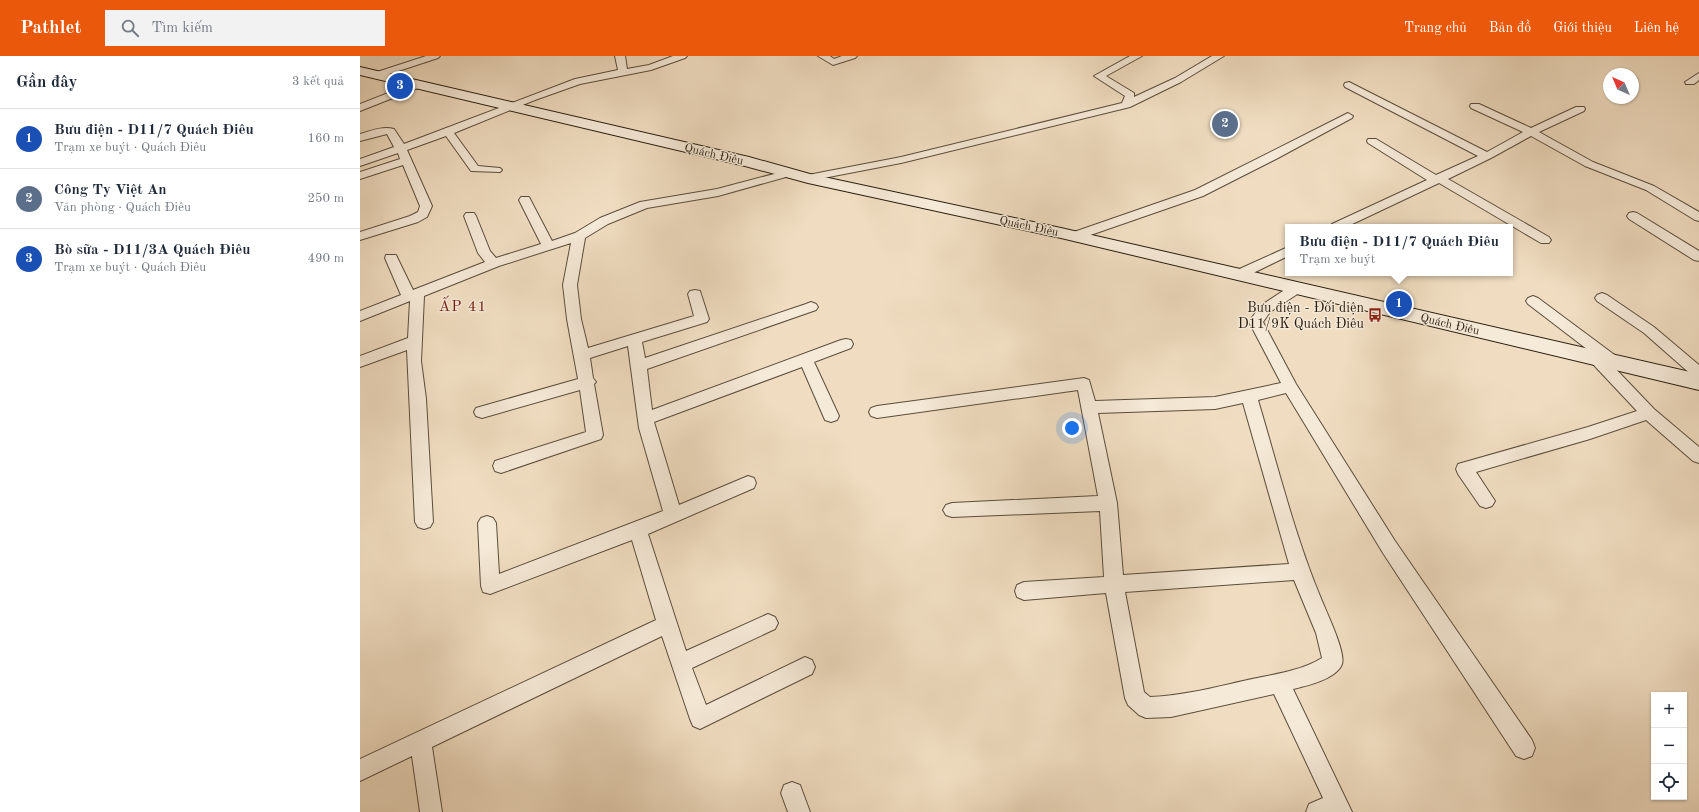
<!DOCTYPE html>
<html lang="vi">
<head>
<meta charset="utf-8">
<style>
  body { margin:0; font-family:"Old Standard TT",serif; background:#f2f2f3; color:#1f2937 }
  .controls { position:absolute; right:12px; bottom:12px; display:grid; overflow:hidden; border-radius:0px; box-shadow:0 1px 3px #0004 }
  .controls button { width:36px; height:36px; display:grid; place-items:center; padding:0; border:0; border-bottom:1px solid #e0e1e3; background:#fff; color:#1f2937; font:20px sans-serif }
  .compass { position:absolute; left:1243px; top:12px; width:36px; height:36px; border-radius:50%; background:#fff; box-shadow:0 1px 3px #0004; rotate:316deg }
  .you { position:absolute; left:712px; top:372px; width:14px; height:14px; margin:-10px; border:3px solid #fff; border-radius:50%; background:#1a73e8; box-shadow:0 0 0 6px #1a73e833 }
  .badge { display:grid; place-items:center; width:26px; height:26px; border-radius:50%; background:#ea580c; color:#fff; font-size:13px; font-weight:700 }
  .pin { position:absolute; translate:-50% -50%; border:2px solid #fff; box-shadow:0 1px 4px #0006 }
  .popup { position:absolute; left:925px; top:168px; width:228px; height:52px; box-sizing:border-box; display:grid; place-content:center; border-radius:0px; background:#fff; filter:drop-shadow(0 1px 3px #0005); font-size:13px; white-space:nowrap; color:#747a83 }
  .popup b { font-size:15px; color:#1f2937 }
  .popup::after { content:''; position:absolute; left:50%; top:100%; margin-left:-8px; border:8px solid transparent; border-top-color:#fff }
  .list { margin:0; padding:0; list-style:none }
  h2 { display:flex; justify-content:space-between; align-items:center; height:52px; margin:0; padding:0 16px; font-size:17px }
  h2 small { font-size:13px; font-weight:400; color:#747a83 }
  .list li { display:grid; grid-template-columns:26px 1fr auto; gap:12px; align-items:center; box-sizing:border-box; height:60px; padding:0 16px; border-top:1px solid #e0e1e3 }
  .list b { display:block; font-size:15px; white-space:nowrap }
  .list p { margin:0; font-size:13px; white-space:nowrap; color:#747a83 }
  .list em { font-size:13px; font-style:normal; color:#747a83 }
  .icon { flex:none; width:22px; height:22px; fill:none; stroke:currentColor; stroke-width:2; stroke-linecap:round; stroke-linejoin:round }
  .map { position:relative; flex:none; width:1339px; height:756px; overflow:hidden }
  header { display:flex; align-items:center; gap:24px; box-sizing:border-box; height:56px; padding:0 20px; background:#ea580c; color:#fff }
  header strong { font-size:19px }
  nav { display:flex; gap:22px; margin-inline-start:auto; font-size:14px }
  .search { width:280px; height:36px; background:#f2f2f3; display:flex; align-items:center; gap:10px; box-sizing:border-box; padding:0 14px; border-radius:0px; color:#747a83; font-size:15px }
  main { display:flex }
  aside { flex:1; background:#fff }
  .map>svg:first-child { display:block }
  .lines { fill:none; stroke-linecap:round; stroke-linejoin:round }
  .minor-casing { stroke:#5b4d3c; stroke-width:2 }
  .secondary-casing { stroke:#291d0f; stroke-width:2 }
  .minor { fill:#f5e9d7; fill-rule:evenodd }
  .secondary { fill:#f5e9d7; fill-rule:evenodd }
  .labels { text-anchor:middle; stroke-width:3; stroke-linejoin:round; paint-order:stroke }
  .far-street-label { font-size:12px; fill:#291d0f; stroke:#f5e9d7 }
  .poi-label { font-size:14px; fill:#291d0f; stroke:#f5e9d7; text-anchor:end }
  .neighbourhood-label { font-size:15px; letter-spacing:1px; fill:#7a1f14; stroke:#f5e9d7 }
</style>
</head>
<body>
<header>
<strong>Pathlet</strong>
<div class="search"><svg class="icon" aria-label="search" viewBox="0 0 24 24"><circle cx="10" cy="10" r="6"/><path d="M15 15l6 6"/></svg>Tìm kiếm</div>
<nav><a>Trang chủ</a><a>Bản đồ</a><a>Giới thiệu</a><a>Liên hệ</a></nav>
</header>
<main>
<aside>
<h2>Gần đây<small>3 kết quả</small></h2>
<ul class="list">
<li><span class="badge" style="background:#1a4fb4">1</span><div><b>Bưu điện - D11/7 Quách Điêu</b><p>Trạm xe buýt · Quách Điêu</p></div><em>160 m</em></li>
<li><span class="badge" style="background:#5c6f8a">2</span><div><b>Công Ty Việt An</b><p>Văn phòng · Quách Điêu</p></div><em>250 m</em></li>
<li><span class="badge" style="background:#1a4fb4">3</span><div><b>Bò sữa - D11/3A Quách Điêu</b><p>Trạm xe buýt · Quách Điêu</p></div><em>490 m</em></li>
</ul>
</aside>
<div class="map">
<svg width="1339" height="756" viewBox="0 0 1339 756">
  <rect width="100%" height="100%" fill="#f0ddc1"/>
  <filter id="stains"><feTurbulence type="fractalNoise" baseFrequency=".005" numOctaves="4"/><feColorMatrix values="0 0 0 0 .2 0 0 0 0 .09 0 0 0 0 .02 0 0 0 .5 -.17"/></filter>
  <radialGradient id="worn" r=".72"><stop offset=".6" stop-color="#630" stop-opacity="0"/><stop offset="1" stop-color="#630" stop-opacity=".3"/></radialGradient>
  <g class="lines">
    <defs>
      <g id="minor">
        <polygon points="66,0 80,0 78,2 20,21 17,22 12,19 14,17"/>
        <path d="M255 0H265L267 13 289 9 313 0H327L325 2 291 14 220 28 175 44 94 77 118 110 140 112 142 114 140 116 111 115 86 80 47 94 72 150 67 161 58 166 0 184V176L50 160 58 156 60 150 43 109 0 123V116L40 103 38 97 0 110V103L34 91 27 78 0 85V78C11 75 22 70 34 73L44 88 215 23 258 14Z"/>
        <polygon points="458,0 470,0 474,3 482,0 497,0 495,2 473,9"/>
        <polygon points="770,0 782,0 746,20 774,37 774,41 815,22 852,0 864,0 821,26 770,51 541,107 448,125 444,124 442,122 444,120 448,119 541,101 762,47 765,40 734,20"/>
        <polygon points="1339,17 1339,24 1334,28 1326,28 1325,26"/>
        <polygon points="59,25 64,28 63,30 0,55 0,48"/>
        <polygon points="989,26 1127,96 1163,76 1111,52 1110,50 1111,48 1119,48 1171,72 1216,51 1224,51 1225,53 1224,55 1179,76 1233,106 1294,130 1339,156 1339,165 1335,164 1286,134 1225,110 1171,80 1131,102 1088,123 1189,181 1191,184 1189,187 1181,187 1079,127 986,171 970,171 972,168 1067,124 1008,87 1007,85 1008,83 1016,83 1076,119 1118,100 985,31 984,29 985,27"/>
        <polygon points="988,57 993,60 992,62 916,103 843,140 719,183 711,183 709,180 711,177 835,134"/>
        <polygon points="429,114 433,115 435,117 433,119 358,140 287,152 248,168 225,182 217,229 221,263 228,292 334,260 328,238 330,235 335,234 340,235 349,263 347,266 282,286 285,302 446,248 451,246 456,248 458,251 456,254 287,313 292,354 481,284 486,283 491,284 493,288 491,292 454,306 479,360 477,364 471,366 465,364 442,311 294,366 319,449 388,420 394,422 396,427 394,432 288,478 326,595 408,558 415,561 418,567 415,573 332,612 346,649 445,601 452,604 455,611 452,618 340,673 333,670 330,663 302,580 72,691 82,756 60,756 52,700 0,725 0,703 296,564 272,484 130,538 123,536 121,530 118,467 121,462 127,460 133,462 136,467 139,518 303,455 279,372 268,290 230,302 233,322 236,326 234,328 243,379 241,383 141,417 135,415 133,410 135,405 226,376 220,334 122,362 116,360 114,356 116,352 218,323 207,263 203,229 211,187 139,210 64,240 61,305 66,343 73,466 70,471 64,473 58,471 55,466 47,294 0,311 0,300 48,282 50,245 0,265 0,255 41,239 25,202 26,199 36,199 53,234 125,206 118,197 104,160 106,157 114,157 116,160 130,195 136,202 181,188 159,144 161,141 169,141 192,185 215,177 240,162 280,146 357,133"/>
        <polygon points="1273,156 1277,157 1339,195 1339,205 1334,204 1269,163 1267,160 1269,157"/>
        <polygon points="928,191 928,200 885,221 880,222 875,221 873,218 875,215"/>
        <path d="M937 228 942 229 944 232 942 235 910 256 903 266 936 328 1035 485 1172 684 1175 692 1172 700 1164 703 1156 700 1023 497 926 337 898 344C918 411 935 481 962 545 967 557 986 597 982 608 977 623 946 630 933 633L992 756H946L949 748 963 742 914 638 811 661 786 662 779 659 768 649 765 642 746 537 664 544 657 541 655 535 657 529 664 526 744 521 740 455 592 461 586 459 583 454 586 449 592 447 738 440 718 334 517 362 511 360 509 356 511 352 517 350 724 322 729 324 735 345 855 341 921 327 889 266 900 250 932 229ZM883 347 929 508 763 519 757 447 738 357 855 353ZM934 524 956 577 962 602C939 616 909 619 883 625 852 632 821 640 790 641L784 636 765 536Z"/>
        <polygon points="1242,237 1247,239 1294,271 1339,309 1339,322 1334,321 1284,277 1237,245 1235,242 1237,239"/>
        <polygon points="1173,240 1178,242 1256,300 1258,304 1256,308 1252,309 1294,353 1339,391 1339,407 1333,405 1286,364 1230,383 1116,416 1135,445 1132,450 1126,452 1120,450 1098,418 1096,413 1098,408 1228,371 1277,355 1230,305 1228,301 1232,297 1168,248 1166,245 1168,242"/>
        <polygon points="432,726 440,729 450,756 428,756 421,737 424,729"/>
      </g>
      <polygon id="secondary" points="0,11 389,101 450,118 701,172 1339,318 1339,334 701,182 448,127 385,110 0,19"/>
    </defs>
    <use href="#minor" class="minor-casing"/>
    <use href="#secondary" class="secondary-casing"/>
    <use href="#minor" class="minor"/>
    <use href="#secondary" class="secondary"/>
  </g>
  <defs>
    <symbol id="bus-bare" viewBox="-9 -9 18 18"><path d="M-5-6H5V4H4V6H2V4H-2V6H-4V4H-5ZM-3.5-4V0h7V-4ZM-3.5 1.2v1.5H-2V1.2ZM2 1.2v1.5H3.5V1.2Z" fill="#8f2418" stroke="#f5e9d7" stroke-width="2.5" paint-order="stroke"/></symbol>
  </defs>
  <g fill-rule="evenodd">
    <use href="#bus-bare" x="1005" y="249" width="20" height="20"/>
  </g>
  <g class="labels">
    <g class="far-street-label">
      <text transform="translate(354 98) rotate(13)" y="4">Quách Điêu</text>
      <text transform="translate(669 170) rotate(12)" y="4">Quách Điêu</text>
      <text transform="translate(1090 268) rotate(13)" y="4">Quách Điêu</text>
    </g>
    <g class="poi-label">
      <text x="1004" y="256">Bưu điện - Đối diện<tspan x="1004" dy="16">D11/9K Quách Điêu</tspan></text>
    </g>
    <g class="neighbourhood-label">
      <text x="103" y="255">ẤP 41</text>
    </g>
  </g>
  <rect width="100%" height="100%" filter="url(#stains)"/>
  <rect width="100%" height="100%" fill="url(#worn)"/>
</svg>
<div class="controls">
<button>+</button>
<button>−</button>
<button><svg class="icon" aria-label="locate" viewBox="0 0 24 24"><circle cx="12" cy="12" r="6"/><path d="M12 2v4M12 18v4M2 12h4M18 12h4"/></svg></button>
</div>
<svg class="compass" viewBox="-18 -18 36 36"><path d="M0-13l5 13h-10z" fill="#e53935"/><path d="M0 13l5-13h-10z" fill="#747a83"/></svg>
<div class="you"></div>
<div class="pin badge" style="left:1039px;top:248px;background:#1a4fb4">1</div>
<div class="popup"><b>Bưu điện - D11/7 Quách Điêu</b>Trạm xe buýt</div>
<div class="pin badge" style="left:865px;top:68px;background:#5c6f8a">2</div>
<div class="pin badge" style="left:40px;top:30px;background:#1a4fb4">3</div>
</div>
</main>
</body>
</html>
